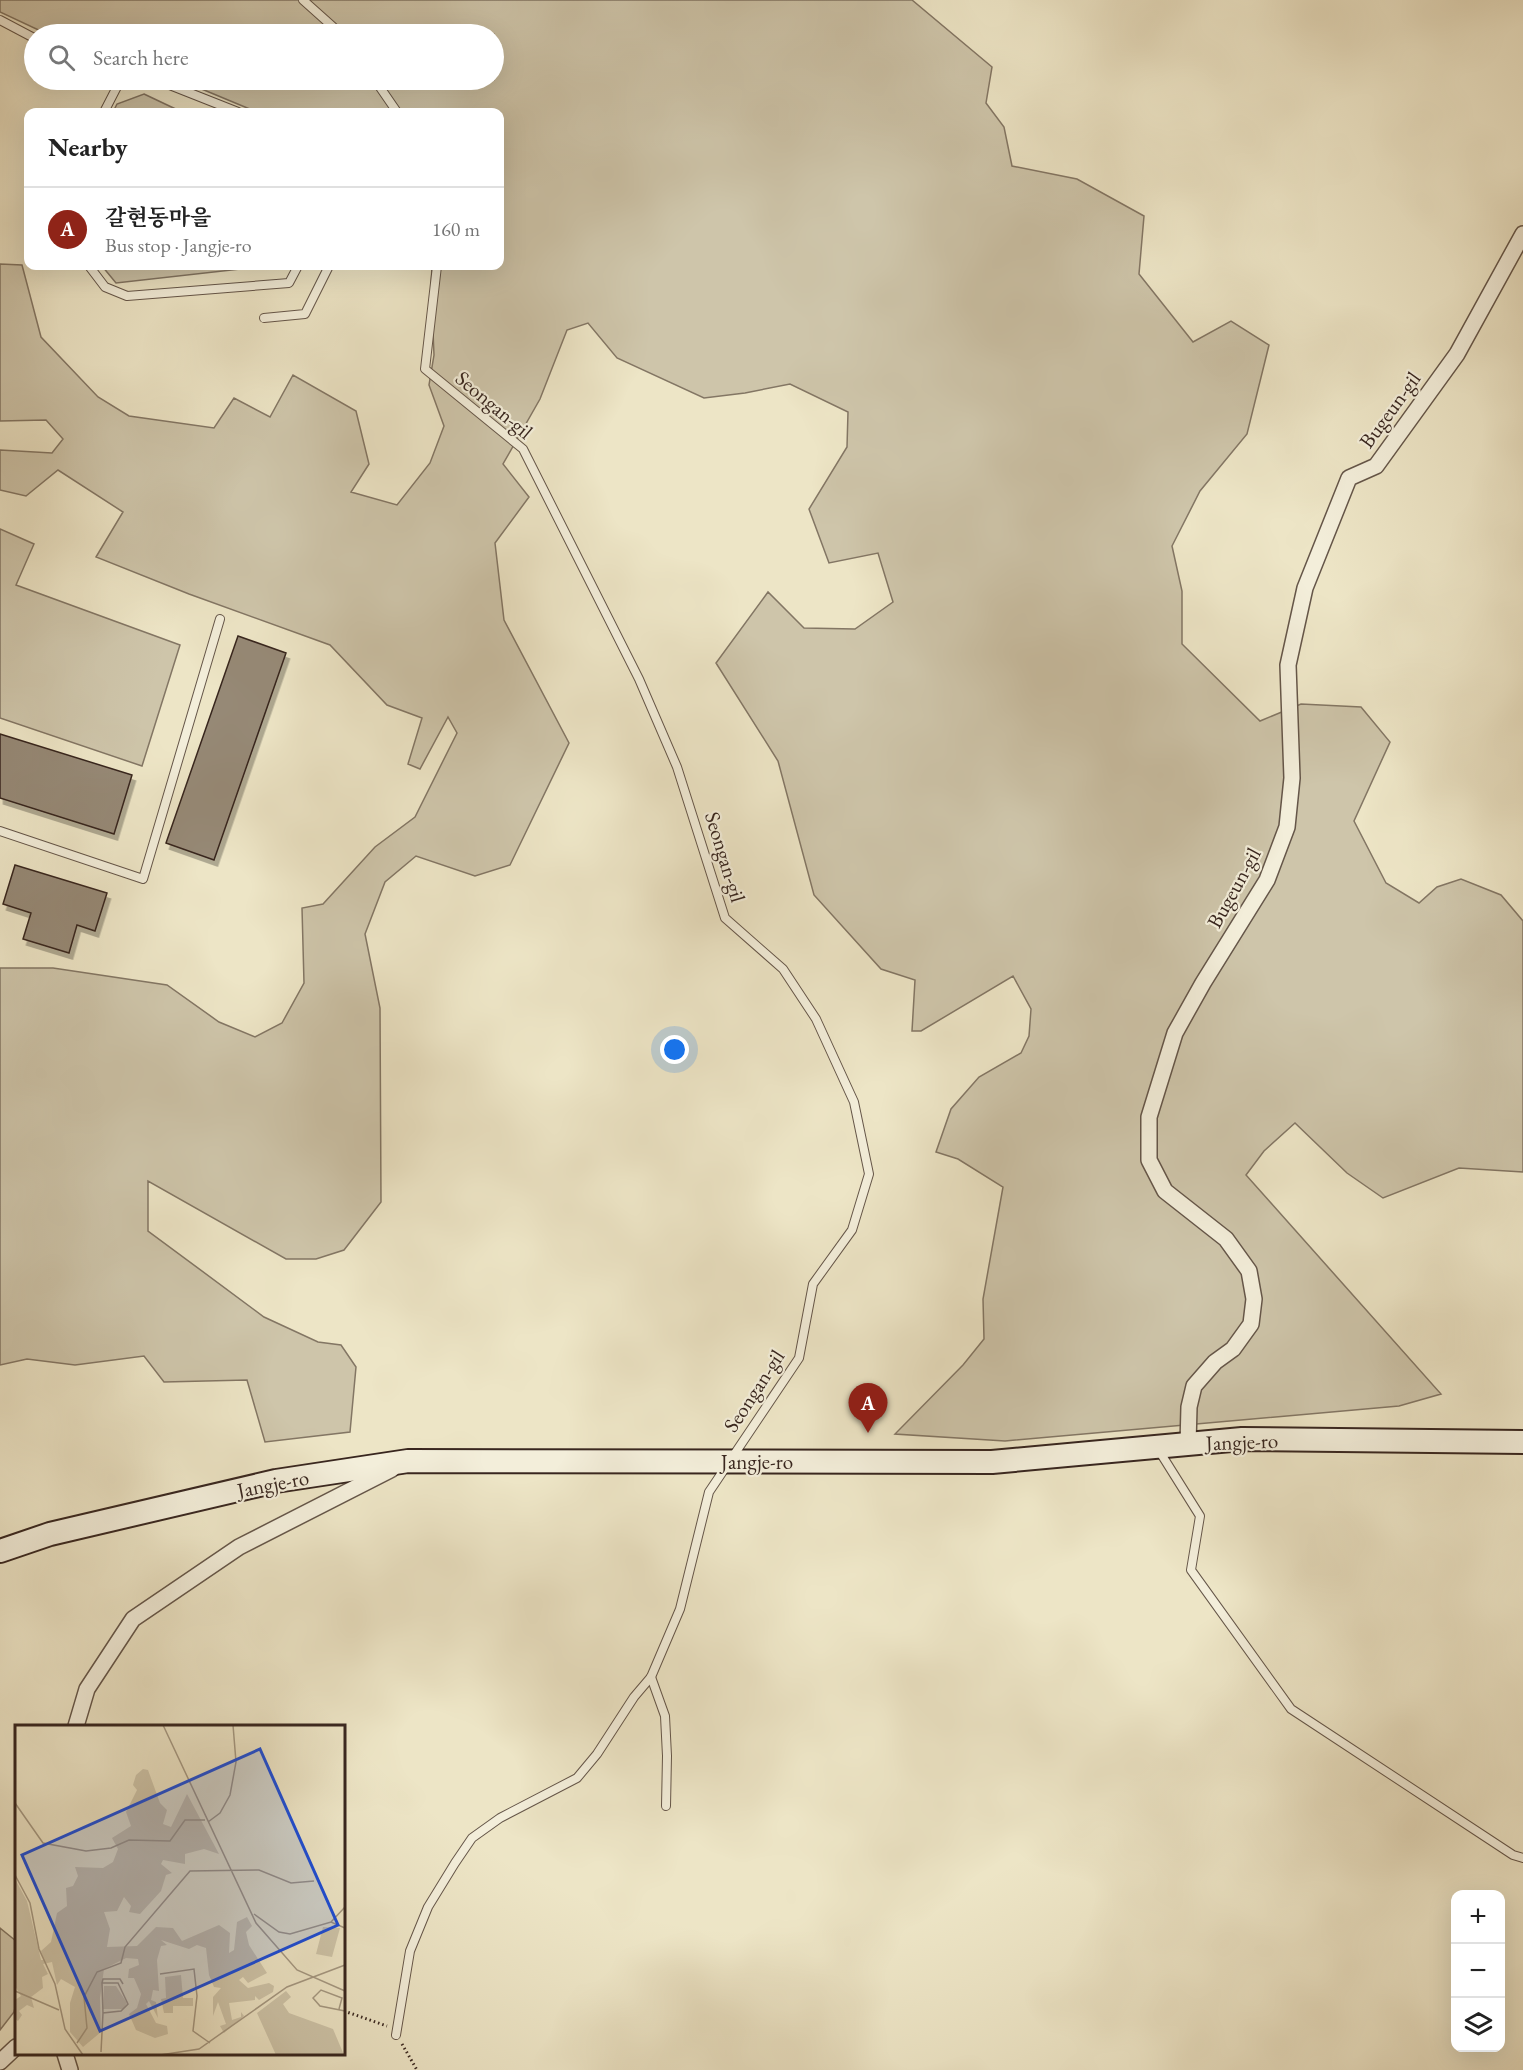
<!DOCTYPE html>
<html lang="en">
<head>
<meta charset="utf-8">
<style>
  body { margin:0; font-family:"EB Garamond","Noto Serif KR",serif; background:#f2f2f2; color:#222 }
  .controls { position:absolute; right:18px; bottom:18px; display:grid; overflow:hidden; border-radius:12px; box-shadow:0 6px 24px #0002 }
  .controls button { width:54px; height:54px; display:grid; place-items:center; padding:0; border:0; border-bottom:2px solid #e0e0e0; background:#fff; color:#222; font:30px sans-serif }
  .you { position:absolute; left:675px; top:1050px; width:21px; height:21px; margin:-15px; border:4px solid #fff; border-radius:50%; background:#1a73e8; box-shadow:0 0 0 9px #1a73e833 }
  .badge { display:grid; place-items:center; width:39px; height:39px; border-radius:50%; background:#8f2418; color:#fff; font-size:20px; font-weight:700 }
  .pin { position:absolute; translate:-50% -50px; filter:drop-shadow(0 2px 3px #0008) }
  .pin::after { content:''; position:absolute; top:32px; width:21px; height:18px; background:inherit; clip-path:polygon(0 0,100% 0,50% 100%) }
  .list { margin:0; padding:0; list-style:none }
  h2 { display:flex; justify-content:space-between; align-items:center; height:78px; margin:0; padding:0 24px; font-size:26px }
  h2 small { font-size:20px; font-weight:400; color:#767676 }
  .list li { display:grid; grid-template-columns:39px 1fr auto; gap:18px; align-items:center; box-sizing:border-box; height:84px; padding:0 24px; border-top:2px solid #e0e0e0 }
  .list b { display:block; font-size:22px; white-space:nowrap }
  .list p { margin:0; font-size:20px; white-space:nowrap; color:#767676 }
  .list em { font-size:20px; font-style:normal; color:#767676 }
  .icon { flex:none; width:33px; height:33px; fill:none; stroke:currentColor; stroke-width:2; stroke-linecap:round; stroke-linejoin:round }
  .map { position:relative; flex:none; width:1523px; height:2070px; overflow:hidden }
  .search { position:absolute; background:#fff; box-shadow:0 6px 24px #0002; left:24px; top:24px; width:480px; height:66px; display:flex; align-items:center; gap:15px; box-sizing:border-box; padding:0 21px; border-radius:33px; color:#767676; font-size:22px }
  .panel { position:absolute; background:#fff; box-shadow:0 6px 24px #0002; left:24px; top:108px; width:480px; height:162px; border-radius:12px }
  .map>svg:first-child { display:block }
  .green { fill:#cec5aa; stroke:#837664; stroke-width:1.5 }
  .building { fill:#968976; stroke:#38261f; stroke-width:1.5; filter:url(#shadow) }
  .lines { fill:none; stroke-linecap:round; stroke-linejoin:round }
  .service-casing { stroke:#655649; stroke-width:10 }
  .minor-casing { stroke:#655649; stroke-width:18 }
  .secondary-casing { stroke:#38261f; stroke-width:26 }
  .path { stroke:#38261f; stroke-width:3; stroke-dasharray:1.5 3; stroke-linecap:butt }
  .service { stroke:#f3eeda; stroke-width:8 }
  .minor { stroke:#f3eeda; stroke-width:15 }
  .secondary { stroke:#f3eeda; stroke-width:22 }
  .labels { text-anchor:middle; stroke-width:4.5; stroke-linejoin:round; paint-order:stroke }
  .street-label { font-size:21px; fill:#38261f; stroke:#f3eeda }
  .inset-road { fill:none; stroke:#a59983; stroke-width:1.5 }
  .view { fill:#1d4ed8; fill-opacity:0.15; stroke:#1d4ed8; stroke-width:3 }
  .inset-edge { fill:none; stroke:#38261f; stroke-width:3 }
</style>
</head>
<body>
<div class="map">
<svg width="1523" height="2070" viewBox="0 0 1523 2070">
  <defs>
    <filter id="shadow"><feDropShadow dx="3.5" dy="6" stdDeviation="0" flood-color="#0004"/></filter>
  </defs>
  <rect width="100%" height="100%" fill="#ede5c6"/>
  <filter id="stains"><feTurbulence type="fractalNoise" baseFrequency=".00333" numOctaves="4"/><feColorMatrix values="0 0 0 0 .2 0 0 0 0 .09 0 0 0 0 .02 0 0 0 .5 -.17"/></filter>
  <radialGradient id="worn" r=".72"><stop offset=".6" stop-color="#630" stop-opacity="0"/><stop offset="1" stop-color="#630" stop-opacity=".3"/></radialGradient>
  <g class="green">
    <polygon points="0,0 912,0 992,67 986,103 1004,127 1012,166 1077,179 1144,216 1139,274 1193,342 1231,321 1269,345 1247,434 1200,491 1172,546 1182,591 1182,644 1260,721 1301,704 1361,707 1390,742 1354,821 1386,883 1419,903 1437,887 1461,879 1501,895 1523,921 1523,1172 1459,1168 1383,1198 1347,1173 1295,1123 1264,1151 1246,1175 1441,1394 1399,1406 1005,1441 895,1434 963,1365 984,1339 983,1299 1003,1187 958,1159 936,1152 951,1109 979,1077 1021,1053 1029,1036 1031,1009 1013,976 921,1031 912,1031 915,980 881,969 814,895 778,761 716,663 768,592 804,628 855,629 893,602 878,553 829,563 809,509 847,447 848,412 790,384 745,393 704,398 617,358 588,323 567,330 540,399 503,464 529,497 495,543 504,620 569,743 510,865 475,876 416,856 385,882 365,934 380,1008 381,1202 344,1250 316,1259 286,1259 148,1181 148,1231 264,1317 318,1342 341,1345 356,1367 350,1432 265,1442 247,1380 164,1382 144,1356 75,1365 27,1359 0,1365 0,968 53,968 167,985 219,1022 255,1037 282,1023 304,983 302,908 323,904 375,847 415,817 457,733 448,717 420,769 408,764 422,718 387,705 330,645 189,594 96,557 123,512 58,470 26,496 0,490 0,450 52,453 63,439 46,420 0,421 0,264 22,265 41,337 98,397 129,416 214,428 234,398 270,417 293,375 356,411 369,464 351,492 397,505 430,463 444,426 429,385 434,355 431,286 432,266 500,266 500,112 257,112 180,80 494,80 494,34 47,34 0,12"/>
    <polygon points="144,94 182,112 113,112 117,104"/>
    <polygon points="102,266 268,266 116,283"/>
    <polygon points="0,529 34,544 16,585 180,645 142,766 0,718"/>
    <polygon points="0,1928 16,1941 16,2004 14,2012 0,2030"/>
  </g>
  <g class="building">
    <polygon points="238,636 286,653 214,860 166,843"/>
    <polygon points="0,734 132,775 114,834 0,798"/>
    <polygon points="15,865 107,893 95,931 77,925 69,953 23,939 31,913 3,904"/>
  </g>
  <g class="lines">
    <defs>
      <g id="service">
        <polyline points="303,0 341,34"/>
        <polyline points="0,20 34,38"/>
        <polyline points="157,80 238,112"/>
        <polyline points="375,80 397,112"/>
        <polyline points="104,112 119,83 123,80"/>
        <polyline points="89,266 105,287 127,296 289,283 298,266"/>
        <polyline points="264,318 305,314 329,266"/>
        <polyline points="0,831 143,879 220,619"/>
        <polyline points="1158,1449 1200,1516 1191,1570 1291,1709 1513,1855 1523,1858"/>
        <polyline points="651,1677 665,1716 667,1756 666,1806"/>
        <polyline points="396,2035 410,1951 428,1907 455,1863 472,1838 500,1818 577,1778 597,1754 634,1697 651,1677 680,1609 709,1492 799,1358 813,1284 852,1230 869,1174 854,1102 816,1019 783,969 725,918 677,767 639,679 523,449 425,369 437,266"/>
      </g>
      <g id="minor">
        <polyline points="1188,1444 1189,1407 1194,1386 1215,1362 1233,1349 1251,1324 1254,1299 1249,1271 1226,1239 1165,1191 1149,1160 1149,1117 1175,1033 1203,983 1267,880 1287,827 1292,778 1288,665 1305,588 1349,478 1376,466 1457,354 1523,234"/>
        <polyline points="76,1726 87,1689 133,1619 239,1547 392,1469"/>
        <polyline points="65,2054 70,2070"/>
        <polyline points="0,2062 16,2047"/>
      </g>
      <polyline id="secondary" points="0,1551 50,1534 276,1481 408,1461 992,1462 1242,1439 1523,1442"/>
    </defs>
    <use href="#service" class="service-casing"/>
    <use href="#minor" class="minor-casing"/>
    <use href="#secondary" class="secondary-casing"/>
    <g class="path">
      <polyline points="344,2011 387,2026"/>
      <polyline points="402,2044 417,2070"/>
    </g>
    <use href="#service" class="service"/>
    <use href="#minor" class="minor"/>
    <use href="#secondary" class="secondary"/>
  </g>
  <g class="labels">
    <g class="street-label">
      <text transform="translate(494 405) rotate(40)" y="7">Seongan-gil</text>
      <text transform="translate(1390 410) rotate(-54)" y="7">Bugeun-gil</text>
      <text transform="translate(725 857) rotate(73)" y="7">Seongan-gil</text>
      <text transform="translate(1234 888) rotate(-61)" y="7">Bugeun-gil</text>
      <text transform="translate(754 1391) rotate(-57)" y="7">Seongan-gil</text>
      <text transform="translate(1242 1442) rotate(-2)" y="7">Jangje-ro</text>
      <text x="757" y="1469">Jangje-ro</text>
      <text transform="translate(273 1484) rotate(-11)" y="7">Jangje-ro</text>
    </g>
  </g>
  <g transform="translate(15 1725)">
    <rect width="330" height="330" fill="#ede5c6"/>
    <path d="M128 44 133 45 145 78 152 85 148 99 156 102 172 69 204 129 189 124 170 129V139L148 135 146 139 157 148 151 150 146 166 125 189 114 187 116 181 109 172 102 186 89 187 95 204 92 222 122 221 141 202 158 203 167 216 204 200 215 208 214 228 219 225 222 197 232 192 237 201 231 207 234 220 252 248 233 258 228 252 224 255 233 263 254 258 259 261 258 267 244 275 240 271V275L214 278 217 295 226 292V287L229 291 209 308 205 301 211 299 203 277 198 291V272L206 263 199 262 194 250 191 223 182 220 174 224 146 215 152 220 146 221 142 235 144 266 138 265 136 275 141 277 143 293 134 276 131 279 141 298 152 301 153 309 140 313 121 305 114 289 122 283 126 269 119 253H113L114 244 124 240 123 234 111 233 89 244 85 273 86 307 68 322 55 307V278L60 262 46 254 42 260 37 237 28 239 33 249 27 252 28 263 16 272 19 283 12 280 4 286 7 290 3 296 0 294V275L6 271 0 261V154L12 176 26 235H29L26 226 36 217 42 188 52 181 51 163 58 161 63 151 60 142 88 143 98 137 103 124 97 113 116 101 111 87 122 65 118 60 121 50ZM308 202 325 203 317 232 301 229ZM166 250 168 273H178V281H158V288H149L146 274 151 273 150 252ZM89 261H101L112 278 108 284H88ZM271 266 276 272 268 279 274 288 318 304 329 330H261L242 288Z" fill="#cec5aa"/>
    <path class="inset-road" d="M148 0 241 198 282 245 330 266M0 78 28 118 71 126 96 123 114 115 155 116 170 95H190M193 97 205 88 215 70 221 37 218 0M0 150 15 178 24 224 40 259 50 304 68 330M239 189 264 207 275 209 316 197 330 203M316 197 330 182M145 249 179 244 182 271 178 306 195 318M87 258 88 254H105L108 259M0 266 44 285M324 284 327 273 306 265 298 273 305 281 330 286M62 318 72 303 69 272 82 247 106 238 110 222 175 146 244 145 276 158 299 156M86 327 88 288 106 286 113 279 103 258H87L88 288M70 330H102M145 330 184 324 272 262 330 240"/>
    <path class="view" d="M245 24 323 200 85 306 7 130Z"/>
    <rect width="330" height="330" class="inset-edge"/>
  </g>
  <rect width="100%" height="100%" filter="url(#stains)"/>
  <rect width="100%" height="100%" fill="url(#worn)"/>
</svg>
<div class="controls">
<button>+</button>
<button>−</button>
<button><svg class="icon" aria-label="layers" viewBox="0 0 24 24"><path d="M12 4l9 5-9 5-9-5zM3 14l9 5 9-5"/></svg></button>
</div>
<div class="you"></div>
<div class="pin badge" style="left:868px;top:1433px">A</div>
<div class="search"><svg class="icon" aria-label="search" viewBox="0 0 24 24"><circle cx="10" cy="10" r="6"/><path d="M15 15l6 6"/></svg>Search here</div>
<section class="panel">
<h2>Nearby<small></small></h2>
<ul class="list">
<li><span class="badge">A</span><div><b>갈현동마을</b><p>Bus stop · Jangje-ro</p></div><em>160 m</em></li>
</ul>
</section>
</div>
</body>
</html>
